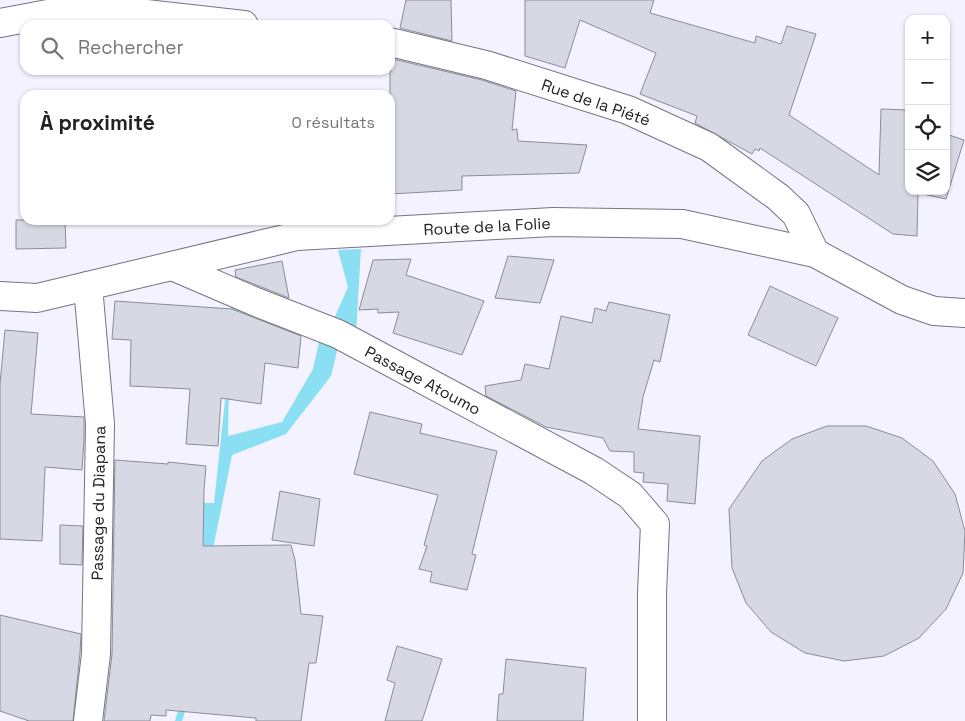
<!DOCTYPE html>
<html lang="fr">
<head>
<meta charset="utf-8">
<style>
  body { margin:0; font-family:"Space Grotesk",sans-serif; background:#f6f6f6; color:#222 }
  .controls { position:absolute; right:15px; top:15px; display:grid; overflow:hidden; border-radius:10px; box-shadow:0 1px 4px #0004 }
  .controls button { width:45px; height:45px; display:grid; place-items:center; padding:0; border:0; border-bottom:1px solid #e0e0e0; background:#fff; color:#222; font:25px sans-serif }
  .list { margin:0; padding:0; list-style:none }
  h2 { display:flex; justify-content:space-between; align-items:center; height:65px; margin:0; padding:0 20px; font-size:21px }
  h2 small { font-size:16px; font-weight:400; color:#767676 }
  .icon { flex:none; width:28px; height:28px; fill:none; stroke:currentColor; stroke-width:2; stroke-linecap:round; stroke-linejoin:round }
  .map { position:relative; flex:none; width:965px; height:721px; overflow:hidden }
  .search { position:absolute; background:#fff; box-shadow:0 1px 4px #0004; left:20px; top:20px; width:375px; height:55px; display:flex; align-items:center; gap:12px; box-sizing:border-box; padding:0 18px; border-radius:15px; color:#767676; font-size:19px }
  .panel { position:absolute; background:#fff; box-shadow:0 1px 4px #0004; left:20px; top:90px; width:375px; height:135px; border-radius:15px }
  .map>svg:first-child { display:block }
  .water { fill:#8adff2 }
  .building { fill:#d6d8e3; stroke:#8b8c97 }
  .lines { fill:none; stroke-linecap:round; stroke-linejoin:round }
  .minor-casing { stroke:#76747f; stroke-width:30 }
  .minor { stroke:#fff; stroke-width:28 }
  .labels { text-anchor:middle; stroke-width:4; stroke-linejoin:round; paint-order:stroke }
  .street-label { font-size:16px; fill:#222226; stroke:#fff }
</style>
</head>
<body>
<div class="map">
<svg width="965" height="721" viewBox="0 0 965 721">
  <rect width="100%" height="100%" fill="#f4f2fe"/>
  <g class="water">
    <polygon points="361,249 356,334 333,321 348,287 338,250"/>
    <polygon points="230,300 239,303 229,381 228,436 282,422 313,369 321,333 339,343 331,376 286,434 232,455 214,544 208,640 182,721 175,721 196,650 204,553 201,503 214,503 227,382 231,310"/>
  </g>
  <g class="building">
    <polygon points="406,0 451,0 452,41 400,28"/>
    <polygon points="525,0 654,0 650,13 755,43 756,36 781,44 787,26 816,34 789,115 879,175 881,109 909,110 909,191 946,191 946,134 964,140 946,199 918,193 917,236 893,234 760,148 759,151 755,149 752,154 695,123 697,116 640,94 656,53 580,20 565,68 525,56"/>
    <polygon points="393,59 482,80 516,91 512,130 517,129 518,141 587,145 579,173 462,176 462,190 390,194 390,74"/>
    <polygon points="16,220 65,220 66,248 16,249"/>
    <polygon points="508,256 554,260 540,303 495,298"/>
    <polygon points="411,259 406,275 484,301 462,355 393,333 399,312 378,313 378,309 359,310 373,260"/>
    <polygon points="282,261 289,298 236,277 235,270"/>
    <polygon points="770,286 838,318 816,366 748,335"/>
    <polygon points="115,301 232,309 301,336 298,368 265,363 261,404 221,398 218,446 186,444 190,389 130,386 131,340 112,339"/>
    <polygon points="609,302 670,315 660,362 654,360 643,397 638,429 700,436 695,504 667,501 668,484 643,482 644,473 634,472 634,452 610,451 603,438 546,427 486,396 485,386 521,380 525,364 549,369 561,316 592,323 595,308 606,311"/>
    <polygon points="5,330 38,333 31,414 84,417 84,439 82,470 45,467 42,541 0,539 0,384"/>
    <polygon points="370,412 422,424 420,433 497,451 472,554 476,555 467,590 430,582 432,572 419,569 427,546 424,545 438,495 354,474"/>
    <polygon points="827,426 866,426 902,438 933,461 955,494 965,531 963,573 946,609 919,638 884,656 844,661 805,653 771,632 746,603 732,568 729,509 762,461 792,439"/>
    <polygon points="115,460 168,464 168,462 206,466 204,490 203,546 291,545 295,560 301,614 323,616 316,663 309,663 301,721 256,721 256,718 166,710 166,716 151,715 150,721 104,721 112,654"/>
    <polygon points="280,491 320,499 314,546 272,540"/>
    <polygon points="60,525 83,526 82,565 60,564"/>
    <polygon points="0,615 81,634 80,653 73,721 29,721 0,711"/>
    <polygon points="397,646 442,659 422,721 385,721 395,683 387,680"/>
    <polygon points="506,659 586,668 583,721 497,721 499,694 503,694"/>
  </g>
  <g class="lines">
    <defs>
      <g id="minor">
        <polyline points="66,0 85,7 244,25"/>
        <polyline points="0,23 85,7"/>
        <polyline points="390,42 486,65 628,110 709,147 778,197 796,214 815,253"/>
        <polyline points="172,266 256,302 338,334 594,471 630,495 655,524 652,593 652,721"/>
        <polyline points="0,296 37,298 297,236 553,222 682,224 815,253 902,300 934,311 965,313"/>
        <polyline points="88,721 96,654 100,424 88,286"/>
      </g>
    </defs>
    <use href="#minor" class="minor-casing"/>
    <use href="#minor" class="minor"/>
  </g>
  <g class="labels">
    <g class="street-label">
      <text transform="translate(596 102) rotate(19)" y="6">Rue de la Piété</text>
      <text transform="translate(487 226) rotate(-3)" y="6">Route de la Folie</text>
      <text transform="translate(423 380) rotate(28)" y="6">Passage Atoumo</text>
      <text transform="translate(98 503) rotate(-89)" y="6">Passage du Diapana</text>
    </g>
  </g>
</svg>
<div class="controls">
<button>+</button>
<button>−</button>
<button><svg class="icon" aria-label="locate" viewBox="0 0 24 24"><circle cx="12" cy="12" r="6"/><path d="M12 2v4M12 18v4M2 12h4M18 12h4"/></svg></button>
<button><svg class="icon" aria-label="layers" viewBox="0 0 24 24"><path d="M12 4l9 5-9 5-9-5zM3 14l9 5 9-5"/></svg></button>
</div>
<div class="search"><svg class="icon" aria-label="search" viewBox="0 0 24 24"><circle cx="10" cy="10" r="6"/><path d="M15 15l6 6"/></svg>Rechercher</div>
<section class="panel">
<h2>À proximité<small>0 résultats</small></h2>
<ul class="list">
</ul>
</section>
</div>
</body>
</html>
